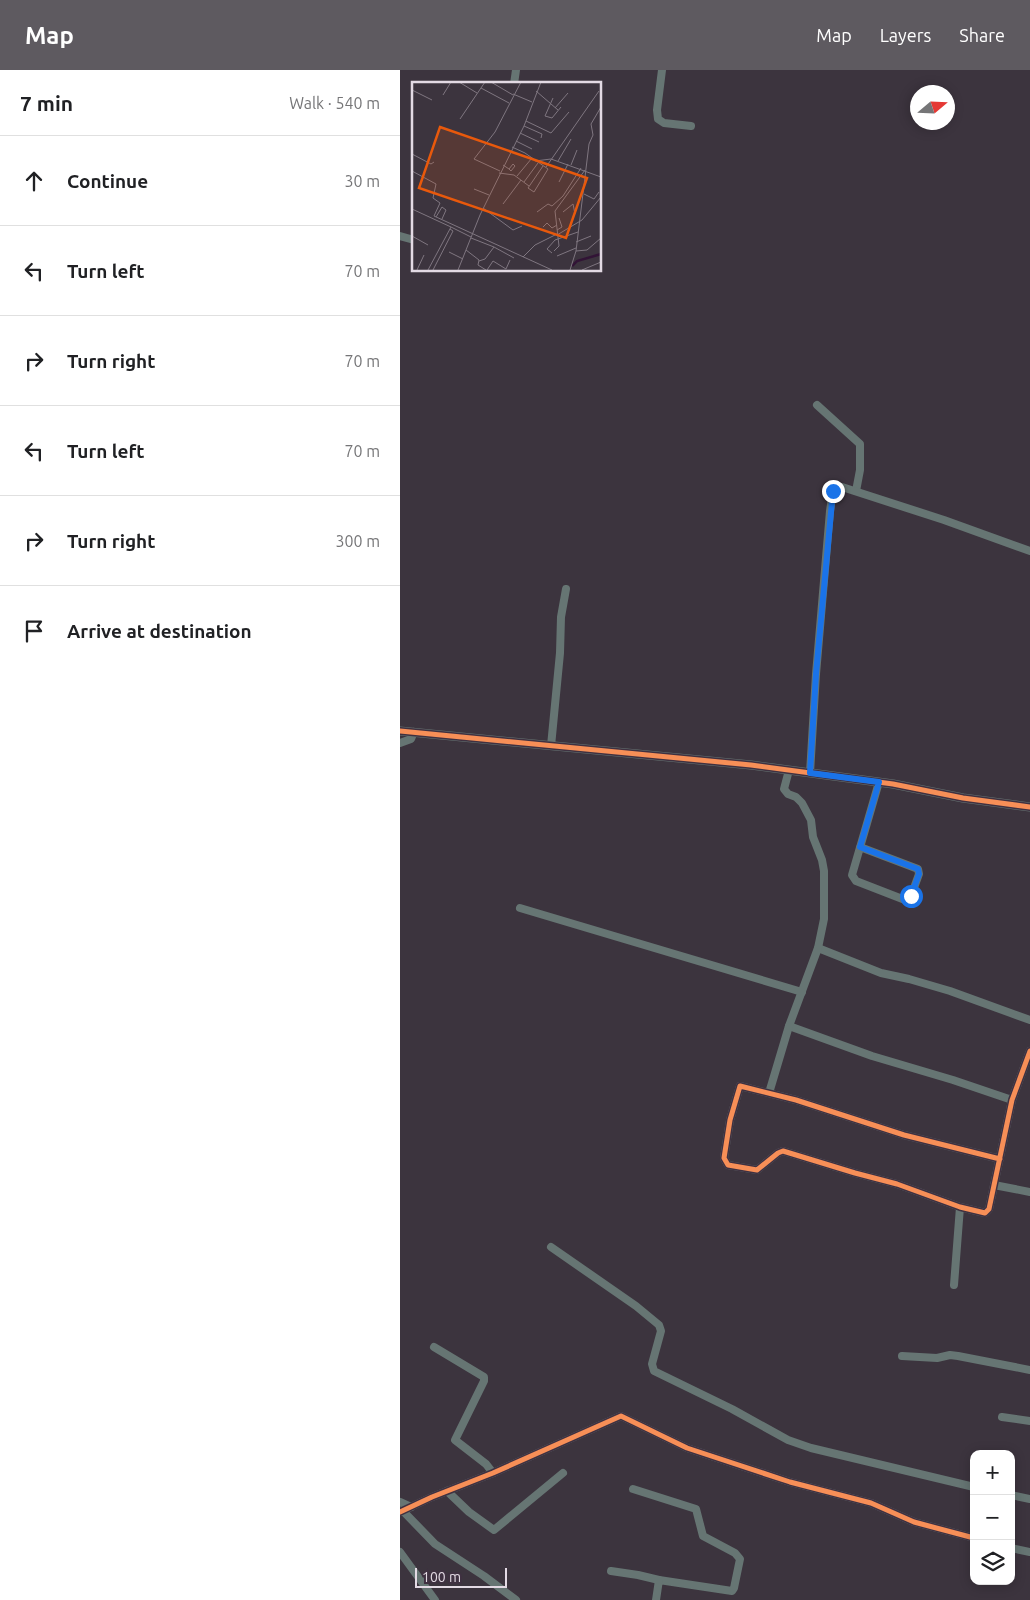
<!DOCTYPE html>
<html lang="en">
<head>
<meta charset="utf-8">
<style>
  body { margin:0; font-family:Ubuntu,sans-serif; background:#f6f6f6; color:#202124 }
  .controls { position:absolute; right:15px; bottom:15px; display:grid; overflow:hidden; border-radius:10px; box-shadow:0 2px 12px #0003 }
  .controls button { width:45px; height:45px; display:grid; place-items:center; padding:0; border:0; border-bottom:1px solid #e0e0e0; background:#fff; color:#202124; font:25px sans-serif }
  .compass { position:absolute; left:510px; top:15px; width:45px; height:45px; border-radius:50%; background:#fff; box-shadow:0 2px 12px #0003; rotate:71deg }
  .scale { position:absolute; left:15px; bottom:12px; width:92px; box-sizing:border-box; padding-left:5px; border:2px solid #e3dae4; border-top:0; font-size:14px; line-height:18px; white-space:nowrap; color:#e3dae4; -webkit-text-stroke:4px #3f3141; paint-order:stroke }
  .stop { position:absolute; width:15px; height:15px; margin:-11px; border:4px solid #1a73e8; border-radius:50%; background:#fff }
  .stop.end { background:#1a73e8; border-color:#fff; box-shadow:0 1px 5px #0008 }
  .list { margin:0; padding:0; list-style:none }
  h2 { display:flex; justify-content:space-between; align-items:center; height:65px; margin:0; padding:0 20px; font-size:21px }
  h2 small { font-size:16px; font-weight:400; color:#757577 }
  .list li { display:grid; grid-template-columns:32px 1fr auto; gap:15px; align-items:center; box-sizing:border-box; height:90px; padding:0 20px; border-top:1px solid #e0e0e0 }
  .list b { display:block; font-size:19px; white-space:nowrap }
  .list em { font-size:16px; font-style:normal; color:#757577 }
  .icon { flex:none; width:28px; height:28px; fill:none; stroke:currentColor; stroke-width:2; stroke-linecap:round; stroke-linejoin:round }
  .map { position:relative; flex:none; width:630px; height:1530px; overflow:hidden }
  header { display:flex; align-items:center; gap:30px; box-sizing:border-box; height:70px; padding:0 25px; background:#5e5a60; color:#fff }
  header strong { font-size:24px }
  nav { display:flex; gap:28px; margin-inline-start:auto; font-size:18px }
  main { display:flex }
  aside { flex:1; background:#fff }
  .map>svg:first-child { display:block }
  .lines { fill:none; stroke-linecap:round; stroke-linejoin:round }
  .minor { stroke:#667573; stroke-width:8 }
  .tertiary { stroke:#667573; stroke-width:9 }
  .cycleway-casing { stroke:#3f3141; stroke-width:8 }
  .cycleway { stroke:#f78f57; stroke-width:5 }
  .route { stroke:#1a73e8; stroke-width:6 }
  .inset-river { fill:none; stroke:#321436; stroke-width:2.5 }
  .inset-road { fill:none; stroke:#7f7680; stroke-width:1 }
  .view { fill:#e8590c; fill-opacity:0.15; stroke:#e8590c; stroke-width:2.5 }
  .inset-edge { fill:none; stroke:#e3dae4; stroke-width:2.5 }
</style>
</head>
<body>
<header>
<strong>Map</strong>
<nav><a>Map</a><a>Layers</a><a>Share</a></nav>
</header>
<main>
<aside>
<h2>7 min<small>Walk · 540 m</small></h2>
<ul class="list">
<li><svg class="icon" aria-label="ahead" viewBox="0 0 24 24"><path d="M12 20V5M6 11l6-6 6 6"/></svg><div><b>Continue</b></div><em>30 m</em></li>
<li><svg class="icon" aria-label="left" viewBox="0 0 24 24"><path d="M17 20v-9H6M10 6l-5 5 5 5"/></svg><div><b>Turn left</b></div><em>70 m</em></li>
<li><svg class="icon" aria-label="right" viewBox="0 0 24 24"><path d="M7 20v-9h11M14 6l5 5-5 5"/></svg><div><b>Turn right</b></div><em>70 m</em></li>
<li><svg class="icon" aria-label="left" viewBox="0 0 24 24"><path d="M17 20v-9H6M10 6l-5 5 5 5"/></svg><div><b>Turn left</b></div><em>70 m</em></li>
<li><svg class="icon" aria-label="right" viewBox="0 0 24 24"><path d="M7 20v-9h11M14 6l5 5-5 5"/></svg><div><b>Turn right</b></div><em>300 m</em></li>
<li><svg class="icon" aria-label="arrive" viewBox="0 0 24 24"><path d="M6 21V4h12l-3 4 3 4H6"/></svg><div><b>Arrive at destination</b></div></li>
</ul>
</aside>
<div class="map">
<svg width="630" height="1530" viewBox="0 0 630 1530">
  <rect width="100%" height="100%" fill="#3c343e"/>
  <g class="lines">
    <g class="minor">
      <polyline points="262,0 257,40 258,49 264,53 291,56"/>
      <polyline points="114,14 116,0"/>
      <polyline points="0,166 14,170"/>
      <polyline points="417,335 460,374 460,400 456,421"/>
      <polyline points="0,673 11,669 14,662"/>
      <polyline points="151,676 160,583 161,547 166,519"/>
      <polyline points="410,703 416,604 430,441 433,421 435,418 442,417 544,450 630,481"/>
      <polyline points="460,777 518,799 519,804 510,829 505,830 456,811 452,805 479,712"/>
      <polyline points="120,838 402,922"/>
      <polyline points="418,878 481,903 509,909 550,921 630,950"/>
      <polyline points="389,956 472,986 553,1010 612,1030"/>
      <polyline points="369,1023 389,956 418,878 424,849 424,801 422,790 413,767 411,750 402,733 396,727 388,724 384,719 389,700"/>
      <polyline points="600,1089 504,1065 396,1030 340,1016 330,1050 324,1088 328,1095 357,1100 378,1083 383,1081 455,1103 497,1114 560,1137 585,1143 589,1139 612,1030 630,981"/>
      <polyline points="594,1115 630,1122"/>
      <polyline points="151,1177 236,1236 259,1255 261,1261 252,1294 254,1301 332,1339 388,1370 411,1378 574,1417"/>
      <polyline points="554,1215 560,1137"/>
      <polyline points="34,1277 84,1307 84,1311 55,1370 86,1394 93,1403"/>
      <polyline points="502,1286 537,1288 550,1285 558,1286 630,1300"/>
      <polyline points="602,1347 630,1351"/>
      <polyline points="233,1419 296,1439 303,1466 335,1483 340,1489 334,1518 332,1521 259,1510 256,1530"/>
      <polyline points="47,1421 69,1442 94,1460 163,1403"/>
      <polyline points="611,1425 630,1429"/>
      <polyline points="0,1432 11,1437"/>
      <polyline points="3,1441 35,1474 84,1506 116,1530"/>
      <polyline points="0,1442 32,1427 93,1403 221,1346 287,1378 390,1412 471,1433 514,1452 574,1468"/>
      <polyline points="611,1478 630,1482"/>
      <polyline points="0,1482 35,1530"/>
      <polyline points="211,1501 238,1505 259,1510"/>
    </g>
    <polyline class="tertiary" points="0,661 351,695 493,714 563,728 630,737"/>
    <defs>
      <g id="cycleway">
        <polyline points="0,661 351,695 493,714 563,728 630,737"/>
        <polyline points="600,1089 504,1065 396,1030 340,1016 330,1050 324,1088 328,1095 357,1100 378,1083 383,1081 455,1103 497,1114 560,1137 585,1143 589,1139 612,1030 630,981"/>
        <polyline points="0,1442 32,1427 93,1403 221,1346 287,1378 390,1412 471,1433 514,1452 574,1468"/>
      </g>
    </defs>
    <use href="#cycleway" class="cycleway-casing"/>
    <use href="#cycleway" class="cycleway"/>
  </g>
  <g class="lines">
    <polyline class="route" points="433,421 416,604 410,703 479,712 460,777 518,799 519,804 511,826"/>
  </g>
  <g transform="translate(12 12)">
    <rect width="189" height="189" fill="#3c343e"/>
    <path class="inset-river" d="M160 184 165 179 189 172"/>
    <path class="inset-road" d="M47 0 65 11M79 0 101 13M69 6 97 21M0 8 20 18M124 9 146 28M101 12 120 20M31 13 39 0M141 16 133 34 140 36 149 25M143 26 156 11M48 37 73 0M114 39 139 51 157 30M112 44 130 52 129 56M108 51 127 60M104 59 120 67M100 65 113 71 136 87 122 110 116 106 131 84M0 72 19 82 22 80M123 79 139 77 189 95M146 79 159 57M91 83 97 87 99 89 103 84 101 82 97 87M159 83 165 68M134 85 187 9M0 89 24 102 21 116 28 121 22 134 140 188M88 89 62 77 83 50 109 0M87 91 102 93 117 104M105 94 120 76M112 100 126 81M147 100 156 82M62 107 77 113M172 112 182 117 187 110M91 122 109 98M71 126 101 148 110 144M0 127 39 145M125 130 136 122 140 124 151 114 169 86M151 130 161 122 163 132M24 135 30 125 34 128 30 137M131 145 135 141 140 146 145 143M145 148 150 145 147 136M145 153 170 138 189 115M0 154 16 163M59 156 82 165 73 177 67 179M164 160 179 154M82 165 102 176M54 168 67 178 66 183 74 188M142 169 147 164 143 129 173 88M164 169 175 168 189 156M37 170 51 177M140 171 135 167 143 158 166 150M145 174 164 166M111 175 123 163 145 152M5 188 12 173M16 188 39 145 59 155M21 188 41 149 38 147M46 188 68 133 112 44 129 0M75 188 81 179 94 187 98 178M158 188 164 169 177 62 181 53 179 42 189 25M170 188 189 180"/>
    <path class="view" d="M28 45 175 96 154 156 7 106Z"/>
    <rect width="189" height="189" class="inset-edge"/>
  </g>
</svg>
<div class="controls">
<button>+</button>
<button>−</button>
<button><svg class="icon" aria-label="layers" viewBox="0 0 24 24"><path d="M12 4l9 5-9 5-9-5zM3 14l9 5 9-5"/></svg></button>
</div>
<svg class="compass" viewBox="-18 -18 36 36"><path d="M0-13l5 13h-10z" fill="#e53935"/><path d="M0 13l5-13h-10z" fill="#757577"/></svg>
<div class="scale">100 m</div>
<div class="stop" style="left:511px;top:826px"></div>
<div class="stop end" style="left:433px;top:421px"></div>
</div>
</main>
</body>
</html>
